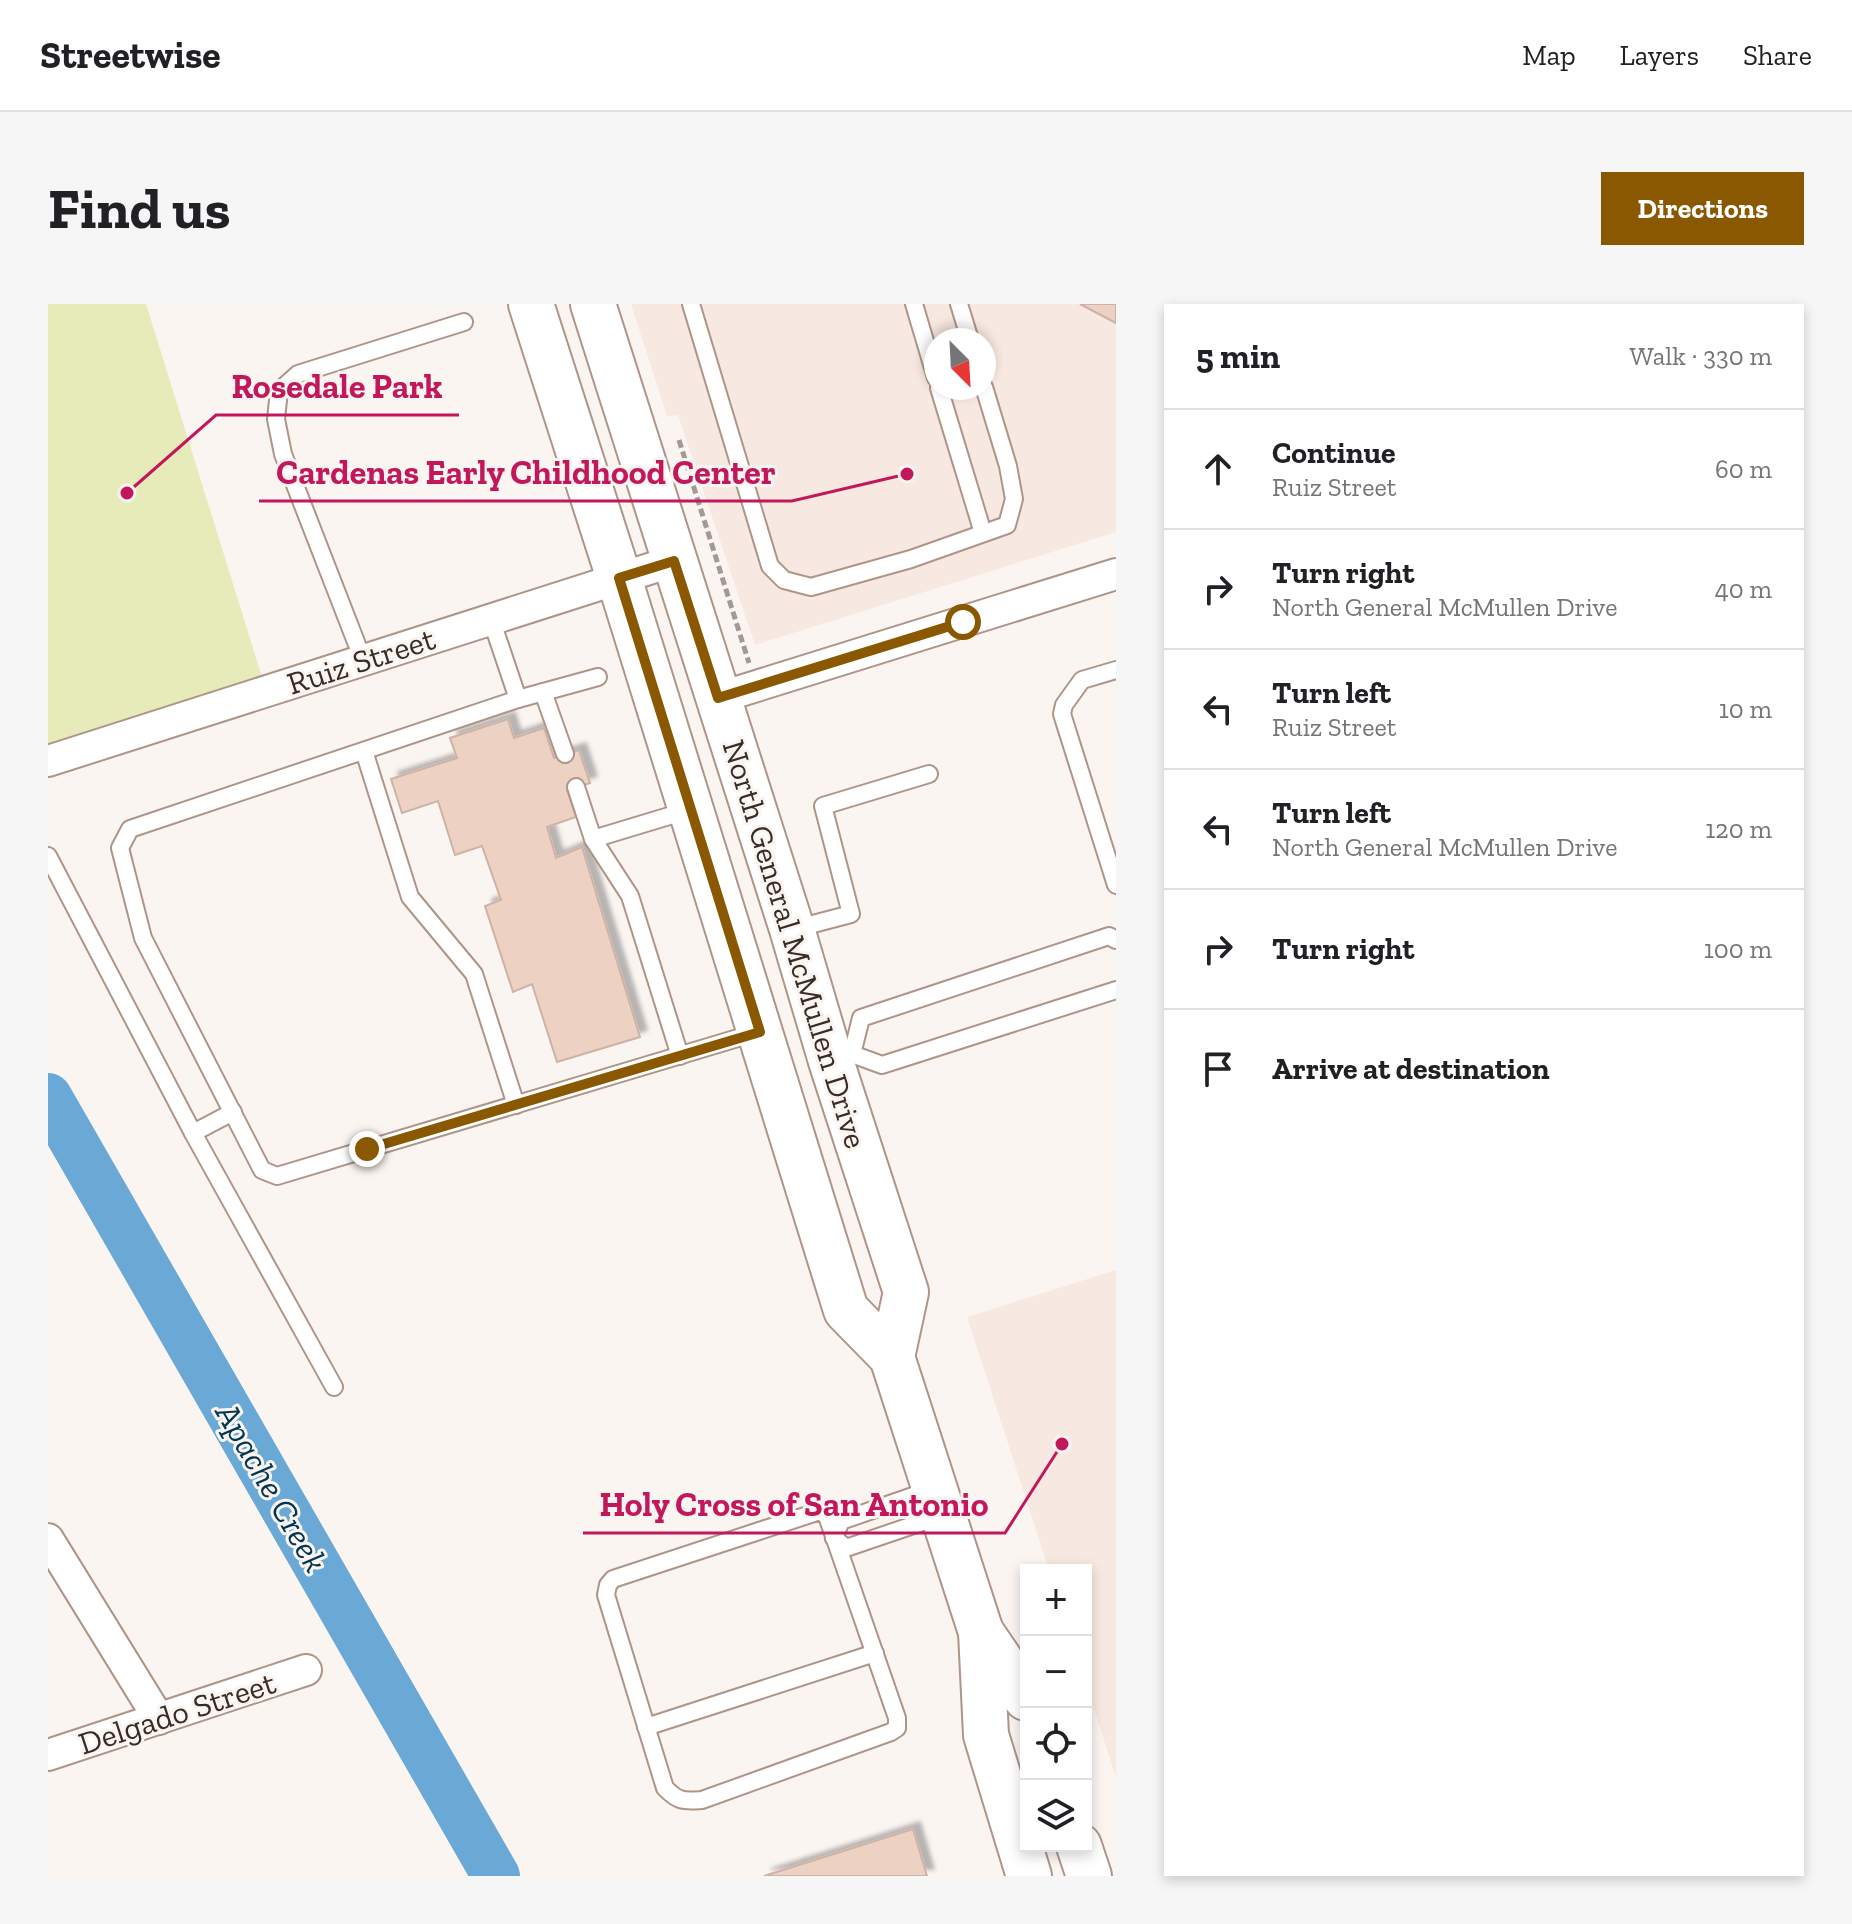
<!DOCTYPE html>
<html lang="en">
<head>
<meta charset="utf-8">
<style>
  body { margin:0; font-family:"Zilla Slab",serif; background:#f6f6f6; color:#202124 }
  .controls { position:absolute; right:24px; bottom:24px; display:grid; overflow:hidden; border-radius:0px; box-shadow:0 4px 12px #0003 }
  .controls button { width:72px; height:72px; display:grid; place-items:center; padding:0; border:0; border-bottom:2px solid #e0e0e0; background:#fff; color:#202124; font:40px sans-serif }
  .compass { position:absolute; left:876px; top:24px; width:72px; height:72px; border-radius:50%; background:#fff; box-shadow:0 4px 12px #0003; rotate:156deg }
  .stop { position:absolute; width:24px; height:24px; margin:-18px; border:6px solid #8a5801; border-radius:50%; background:#fff }
  .stop.end { background:#8a5801; border-color:#fff; box-shadow:0 2px 8px #0008 }
  .list { margin:0; padding:0; list-style:none }
  h2 { display:flex; justify-content:space-between; align-items:center; height:104px; margin:0; padding:0 32px; font-size:34px }
  h2 small { font-size:26px; font-weight:400; color:#757577 }
  .list li { display:grid; grid-template-columns:52px 1fr auto; gap:24px; align-items:center; box-sizing:border-box; height:120px; padding:0 32px; border-top:2px solid #e0e0e0 }
  .list b { display:block; font-size:30px; white-space:nowrap }
  .list p { margin:0; font-size:26px; white-space:nowrap; color:#757577 }
  .list em { font-size:26px; font-style:normal; color:#757577 }
  .icon { flex:none; width:44px; height:44px; fill:none; stroke:currentColor; stroke-width:2; stroke-linecap:round; stroke-linejoin:round }
  .map { position:relative; flex:none; width:1068px; height:1572px; overflow:hidden; border-radius:0px }
  header { display:flex; align-items:center; gap:48px; box-sizing:border-box; height:112px; padding:0 40px; background:#fff; border-bottom:2px solid #e0e0e0 }
  header strong { font-size:38px }
  nav { display:flex; gap:44px; margin-inline-start:auto; font-size:28px }
  .intro { display:flex; align-items:center; justify-content:space-between; box-sizing:border-box; height:192px; padding:0 48px }
  h1 { margin:0; font-size:56px }
  .button { padding:20px 36px; border-radius:0px; background:#8a5801; color:#fff; font-size:28px; font-weight:700 }
  main { display:flex; gap:48px; padding:0 48px }
  aside { flex:1; background:#fff; border-radius:0px; box-shadow:0 4px 12px #0003 }
  .map>svg:first-child { display:block }
  .built { fill:#f7e8e1; fill-rule:evenodd }
  .green { fill:#e7ebb9 }
  .lines { fill:none; stroke-linecap:round; stroke-linejoin:round }
  .river { stroke:#6aa9d6; stroke-width:48 }
  .building { fill:#edd2c4; stroke:#cdb2a5; stroke-width:2; filter:url(#shadow) }
  .lane-casing { stroke:#ae9588; stroke-width:20 }
  .street-casing { stroke:#ae9588; stroke-width:34 }
  .primary-casing { stroke:#ae9588; stroke-width:48 }
  .path { stroke:#a39a96; stroke-width:5; stroke-dasharray:8 4; stroke-linecap:butt }
  .lane { stroke:#fff; stroke-width:16 }
  .street { stroke:#fff; stroke-width:30 }
  .primary { stroke:#fff; stroke-width:44 }
  .route { stroke:#8a5801; stroke-width:10 }
  .labels { text-anchor:middle; stroke-width:6; stroke-linejoin:round; paint-order:stroke }
  .street-label { font-size:32px; fill:#372c27; stroke:#fbf5f2 }
  .water-label { font-size:34px; font-style:italic; fill:#003553; stroke:#fbf5f2 }
  .leader { fill:none; stroke:#c2185b; stroke-width:3 }
  .callout-dot { fill:#c2185b; stroke:#fbf5f2; stroke-width:3 }
  .callout-label { font-size:34px; text-anchor:middle; font-weight:bold; fill:#c2185b; stroke:#fbf5f2; stroke-width:6; stroke-linejoin:round; paint-order:stroke }
</style>
</head>
<body>
<header>
<strong>Streetwise</strong>
<nav><a>Map</a><a>Layers</a><a>Share</a></nav>
</header>
<div class="intro"><h1>Find us</h1><a class="button">Directions</a></div>
<main>
<div class="map">
<svg width="1068" height="1572" viewBox="0 0 1068 1572">
  <defs>
    <filter id="shadow"><feDropShadow dx="7" dy="-7" stdDeviation="2" flood-color="#0004"/></filter>
  </defs>
  <rect width="100%" height="100%" fill="#fbf5f2"/>
  <g class="built">
    <path d="M583 0H1068V228L707 341 630 111 619 112ZM888 36H936V84H888Z"/>
    <polygon points="1068,966 1068,1473 1038,1381 1038,1266 1001,1266 919,1013"/>
  </g>
  <polygon class="green" points="0,0 98,0 214,373 0,440"/>
  <g class="lines">
    <polyline class="river" points="0,793 448,1572"/>
  </g>
  <g class="building">
    <polygon points="1032,0 1068,0 1068,19"/>
    <polygon points="460,415 466,434 496,424 506,454 531,446 542,479 519,486 528,513 499,523 508,554 534,543 592,733 509,758 484,680 465,688 437,602 453,596 434,542 407,551 390,497 354,509 343,475 409,454 402,434"/>
    <polygon points="865,1525 879,1572 716,1572"/>
  </g>
  <g class="lines">
    <defs>
      <g id="lane">
        <polyline points="643,0 722,262 736,276 763,283 863,255 959,221 966,195 960,162 936,83"/>
        <polyline points="866,0 888,74"/>
        <polyline points="911,0 922,36"/>
        <polyline points="891,84 935,229"/>
        <polyline points="443,315 470,395"/>
        <polyline points="315,356 235,150 228,115 231,87 250,70 416,18"/>
        <polyline points="1068,366 1034,376 1016,401 1014,410 1068,581"/>
        <polyline points="550,373 470,395 82,525 72,544 95,634 214,866 229,872 710,728"/>
        <polyline points="495,388 517,450"/>
        <polyline points="316,447 362,593 426,670 468,801"/>
        <polyline points="528,483 545,535 582,592 632,752"/>
        <polyline points="545,535 641,506"/>
        <polyline points="0,552 145,829 286,1083"/>
        <polyline points="746,625 803,610 775,502 881,470"/>
        <polyline points="1068,636 1061,632 813,714 804,750 834,761 1068,686"/>
        <polyline points="145,829 185,808"/>
        <polyline points="885,1185 793,1217 786,1234 798,1244 895,1211"/>
        <path d="M772 1207 779 1212 849 1414V1424L843 1428 654 1496C635 1497 631 1498 617 1484L558 1291 560 1281 565 1275Z"/>
        <polyline points="598,1423 827,1349"/>
      </g>
      <g id="street">
        <polyline points="670,394 1068,270"/>
        <polyline points="0,457 626,257"/>
        <polyline points="0,1235 111,1415"/>
        <polyline points="0,1451 258,1366"/>
      </g>
      <g id="primary">
        <polyline points="483,0 571,274 798,1006 844,1053 933,1328 938,1431 981,1572"/>
        <polyline points="545,0 744,625 783,757 858,988 844,1053"/>
        <polyline points="933,1328 978,1394"/>
        <polyline points="1031,1542 1041,1572"/>
      </g>
    </defs>
    <use href="#lane" class="lane-casing"/>
    <use href="#street" class="street-casing"/>
    <use href="#primary" class="primary-casing"/>
    <polyline class="path" points="631,136 701,359"/>
    <use href="#lane" class="lane"/>
    <use href="#street" class="street"/>
    <use href="#primary" class="primary"/>
  </g>
  <g class="lines">
    <polyline class="route" points="319,845 712,728 571,274 626,257 670,394 915,318"/>
  </g>
  <g class="labels">
    <g class="street-label">
      <text transform="translate(313 357) rotate(-18)" y="11">Ruiz Street</text>
      <text transform="translate(747 640) rotate(73)" y="11">North General McMullen Drive</text>
      <text transform="translate(129 1409) rotate(-18)" y="11">Delgado Street</text>
    </g>
    <g class="water-label">
      <text transform="translate(224 1183) rotate(60)" y="12">Apache Creek</text>
    </g>
  </g>
  <path class="leader" d="M79 189L168 111H411M859 170L744 197H211M1014 1140L957 1229H535"/>
  <g class="callout-dot">
    <circle cx="79" cy="189" r="8"/>
    <circle cx="859" cy="170" r="8"/>
    <circle cx="1014" cy="1140" r="8"/>
  </g>
  <g class="callout-label">
    <text x="289" y="94">Rosedale Park</text>
    <text x="478" y="180">Cardenas Early Childhood Center</text>
    <text x="746" y="1212">Holy Cross of San Antonio</text>
  </g>
</svg>
<div class="controls">
<button>+</button>
<button>−</button>
<button><svg class="icon" aria-label="locate" viewBox="0 0 24 24"><circle cx="12" cy="12" r="6"/><path d="M12 2v4M12 18v4M2 12h4M18 12h4"/></svg></button>
<button><svg class="icon" aria-label="layers" viewBox="0 0 24 24"><path d="M12 4l9 5-9 5-9-5zM3 14l9 5 9-5"/></svg></button>
</div>
<svg class="compass" viewBox="-18 -18 36 36"><path d="M0-13l5 13h-10z" fill="#e53935"/><path d="M0 13l5-13h-10z" fill="#757577"/></svg>
<div class="stop" style="left:915px;top:318px"></div>
<div class="stop end" style="left:319px;top:845px"></div>
</div>
<aside>
<h2>5 min<small>Walk · 330 m</small></h2>
<ul class="list">
<li><svg class="icon" aria-label="ahead" viewBox="0 0 24 24"><path d="M12 20V5M6 11l6-6 6 6"/></svg><div><b>Continue</b><p>Ruiz Street</p></div><em>60 m</em></li>
<li><svg class="icon" aria-label="right" viewBox="0 0 24 24"><path d="M7 20v-9h11M14 6l5 5-5 5"/></svg><div><b>Turn right</b><p>North General McMullen Drive</p></div><em>40 m</em></li>
<li><svg class="icon" aria-label="left" viewBox="0 0 24 24"><path d="M17 20v-9H6M10 6l-5 5 5 5"/></svg><div><b>Turn left</b><p>Ruiz Street</p></div><em>10 m</em></li>
<li><svg class="icon" aria-label="left" viewBox="0 0 24 24"><path d="M17 20v-9H6M10 6l-5 5 5 5"/></svg><div><b>Turn left</b><p>North General McMullen Drive</p></div><em>120 m</em></li>
<li><svg class="icon" aria-label="right" viewBox="0 0 24 24"><path d="M7 20v-9h11M14 6l5 5-5 5"/></svg><div><b>Turn right</b></div><em>100 m</em></li>
<li><svg class="icon" aria-label="arrive" viewBox="0 0 24 24"><path d="M6 21V4h12l-3 4 3 4H6"/></svg><div><b>Arrive at destination</b></div></li>
</ul>
</aside>
</main>
</body>
</html>
